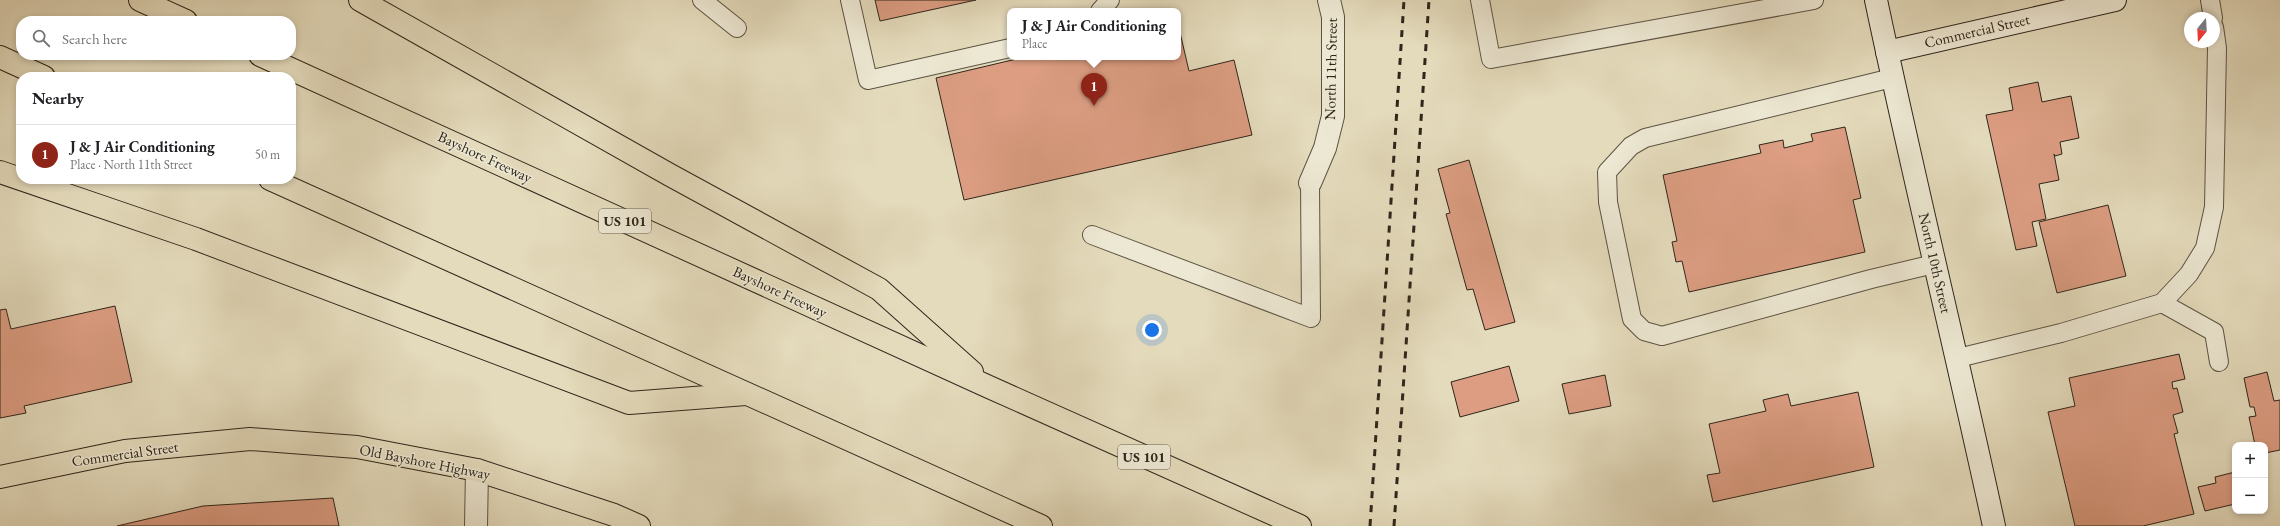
<!DOCTYPE html>
<html lang="en">
<head>
<meta charset="utf-8">
<style>
  body { margin:0; font-family:"EB Garamond",serif; background:#f6f6f6; color:#202124 }
  .controls { position:absolute; right:12px; bottom:12px; display:grid; overflow:hidden; border-radius:8px; box-shadow:0 2px 6px #0003 }
  .controls button { width:36px; height:36px; display:grid; place-items:center; padding:0; border:0; border-bottom:1px solid #e0e0e0; background:#fff; color:#202124; font:20px sans-serif }
  .compass { position:absolute; left:2184px; top:12px; width:36px; height:36px; border-radius:50%; background:#fff; box-shadow:0 2px 6px #0003; rotate:198deg }
  .you { position:absolute; left:1152px; top:330px; width:14px; height:14px; margin:-10px; border:3px solid #fff; border-radius:50%; background:#1a73e8; box-shadow:0 0 0 6px #1a73e833 }
  .badge { display:grid; place-items:center; width:26px; height:26px; border-radius:50%; background:#8f2418; color:#fff; font-size:13px; font-weight:700 }
  .pin { position:absolute; translate:-50% -33px; filter:drop-shadow(0 1px 2px #0008) }
  .pin::after { content:''; position:absolute; top:21px; width:14px; height:12px; background:inherit; clip-path:polygon(0 0,100% 0,50% 100%) }
  .popup { position:absolute; left:1007px; top:8px; width:174px; height:52px; box-sizing:border-box; display:grid; place-content:center; border-radius:8px; background:#fff; filter:drop-shadow(0 1px 3px #0005); font-size:13px; white-space:nowrap; color:#757577 }
  .popup b { font-size:15px; color:#202124 }
  .popup::after { content:''; position:absolute; left:50%; top:100%; margin-left:-8px; border:8px solid transparent; border-top-color:#fff }
  .list { margin:0; padding:0; list-style:none }
  h2 { display:flex; justify-content:space-between; align-items:center; height:52px; margin:0; padding:0 16px; font-size:17px }
  h2 small { font-size:13px; font-weight:400; color:#757577 }
  .list li { display:grid; grid-template-columns:26px 1fr auto; gap:12px; align-items:center; box-sizing:border-box; height:60px; padding:0 16px; border-top:1px solid #e0e0e0 }
  .list b { display:block; font-size:15px; white-space:nowrap }
  .list p { margin:0; font-size:13px; white-space:nowrap; color:#757577 }
  .list em { font-size:13px; font-style:normal; color:#757577 }
  .icon { flex:none; width:22px; height:22px; fill:none; stroke:currentColor; stroke-width:2; stroke-linecap:round; stroke-linejoin:round }
  .map { position:relative; flex:none; width:2280px; height:526px; overflow:hidden }
  .search { position:absolute; background:#fff; box-shadow:0 2px 6px #0003; left:16px; top:16px; width:280px; height:44px; display:flex; align-items:center; gap:10px; box-sizing:border-box; padding:0 14px; border-radius:16px; color:#757577; font-size:15px }
  .panel { position:absolute; background:#fff; box-shadow:0 2px 6px #0003; left:16px; top:72px; width:280px; height:112px; border-radius:16px }
  .map>svg:first-child { display:block }
  .building { fill:#dc9d82; stroke:#2f261b }
  .lines { fill:none; stroke-linecap:round; stroke-linejoin:round }
  .lane-casing { stroke:#5c5343; stroke-width:20 }
  .street-casing { stroke:#5c5343; stroke-width:24 }
  .secondary-casing { stroke:#2f261b; stroke-width:24 }
  .primary-casing { stroke:#2f261b; stroke-width:24 }
  .highway-casing { stroke:#2f261b; stroke-width:24 }
  .lane { stroke:#ede8d3; stroke-width:18 }
  .street { stroke:#ede8d3; stroke-width:22 }
  .secondary { stroke:#ede8d3; stroke-width:22 }
  .primary { stroke:#e4dbbc; stroke-width:22 }
  .highway { stroke:#e4dbbc; stroke-width:22 }
  .rail { stroke:#2f261b; stroke-width:3; stroke-dasharray:7 7; stroke-linecap:butt }
  .labels { text-anchor:middle; stroke-width:3; stroke-linejoin:round; paint-order:stroke }
  .shield { fill:#ede8d3; stroke:#686052; stroke-width:1 }
  .shield-label { font-size:14px; font-weight:bold; fill:#2f261b }
  .street-label { font-size:15px; fill:#2f261b; stroke:#ede8d3 }
</style>
</head>
<body>
<div class="map">
<svg width="2280" height="526" viewBox="0 0 2280 526">
  <rect width="100%" height="100%" fill="#e4dbbc"/>
  <filter id="stains"><feTurbulence type="fractalNoise" baseFrequency=".005" numOctaves="4"/><feColorMatrix values="0 0 0 0 .2 0 0 0 0 .09 0 0 0 0 .02 0 0 0 .5 -.17"/></filter>
  <radialGradient id="worn" r=".72"><stop offset=".6" stop-color="#630" stop-opacity="0"/><stop offset="1" stop-color="#630" stop-opacity=".3"/></radialGradient>
  <g class="building">
    <polygon points="875,0 976,0 880,21"/>
    <polygon points="1178,24 1189,71 1234,60 1252,135 964,200 936,78 1025,57 1178,57"/>
    <polygon points="2038,82 2042,102 2071,96 2079,138 2060,142 2062,154 2055,156 2054,154 2059,180 2039,184 2046,219 2032,222 2037,246 2016,250 1986,115 2013,110 2009,88"/>
    <polygon points="1845,127 1861,198 1853,200 1865,252 1689,292 1682,261 1676,262 1672,242 1677,241 1663,175 1761,153 1759,145 1783,140 1784,148 1813,141 1811,134"/>
    <polygon points="1469,160 1515,322 1485,330 1473,289 1467,290 1446,214 1450,213 1438,169"/>
    <polygon points="2108,205 2126,276 2057,293 2039,222"/>
    <polygon points="115,306 132,382 24,406 26,413 0,418 0,310 6,309 11,329"/>
    <polygon points="2179,354 2185,379 2172,382 2173,389 2177,388 2183,412 2173,415 2178,433 2174,434 2194,514 2143,526 2075,526 2048,412 2075,406 2069,378"/>
    <polygon points="1509,366 1519,401 1460,417 1451,382"/>
    <polygon points="2267,372 2274,401 2280,400 2280,450 2265,453 2265,445 2263,443 2255,445 2249,417 2256,416 2254,407 2250,407 2244,378"/>
    <polygon points="1605,375 1611,406 1569,414 1562,384"/>
    <polygon points="1858,392 1874,467 1713,502 1707,475 1720,473 1709,424 1766,411 1763,400 1788,394 1791,406"/>
    <polygon points="2235,472 2235,504 2205,511 2198,487 2216,483 2215,477"/>
    <polygon points="333,498 339,526 117,526 203,506"/>
  </g>
  <g class="lines">
    <defs>
      <g id="lane">
        <polyline points="702,0 737,28"/>
        <polyline points="850,0 868,80 1010,48"/>
        <polyline points="1480,0 1491,59 1814,0"/>
        <polyline points="2210,0 2213,18"/>
        <polyline points="1100,11 1110,0"/>
        <polyline points="1892,78 1645,138 1631,146 1607,172 1608,202 1632,319 1644,331 1662,336 1871,279 1934,264"/>
        <polyline points="1092,235 1311,318 1310,183"/>
        <polyline points="2162,303 2214,332 2219,362"/>
        <polyline points="1958,358 2061,333 2162,303 2189,274 2205,248 2214,207 2217,48 2214,27"/>
      </g>
      <g id="street">
        <polyline points="1310,183 1325,148 1333,116 1333,17 1329,0"/>
        <polyline points="476,526 477,470"/>
      </g>
      <g id="secondary">
        <path d="M1876 0C1913 176 1956 350 1994 526"/>
        <polyline points="1887,52 2115,0"/>
      </g>
      <polyline id="primary" points="0,477 125,451 250,439 357,447 477,470 614,515 639,526"/>
      <g id="highway">
        <polyline points="140,0 186,21"/>
        <polyline points="360,0 670,175 879,289 972,372"/>
        <polyline points="260,55 989,387 1300,526"/>
        <polyline points="0,57 44,77"/>
        <polyline points="0,172 196,239 629,403 746,394"/>
        <polyline points="270,179 1041,526"/>
      </g>
    </defs>
    <use href="#lane" class="lane-casing"/>
    <use href="#street" class="street-casing"/>
    <use href="#secondary" class="secondary-casing"/>
    <use href="#primary" class="primary-casing"/>
    <use href="#highway" class="highway-casing"/>
    <use href="#lane" class="lane"/>
    <use href="#street" class="street"/>
    <use href="#secondary" class="secondary"/>
    <use href="#primary" class="primary"/>
    <use href="#highway" class="highway"/>
    <g class="rail">
      <polyline points="1370,526 1404,0"/>
      <polyline points="1394,526 1429,0"/>
    </g>
  </g>
  <g class="labels">
    <g class="shield">
      <rect x="599" y="209" width="52" height="24" rx="3"/>
      <rect x="1118" y="445" width="52" height="24" rx="3"/>
    </g>
    <g class="shield-label">
      <text x="625" y="226">US 101</text>
      <text x="1144" y="462">US 101</text>
    </g>
    <g class="street-label">
      <text transform="translate(1977 31) rotate(-13)" y="5">Commercial Street</text>
      <text transform="translate(1331 69) rotate(-89)" y="5">North 11th Street</text>
      <text transform="translate(485 157) rotate(25)" y="5">Bayshore Freeway</text>
      <text transform="translate(1935 263) rotate(77)" y="5">North 10th Street</text>
      <text transform="translate(780 292) rotate(25)" y="5">Bayshore Freeway</text>
      <text transform="translate(125 454) rotate(-8)" y="5">Commercial Street</text>
      <text transform="translate(425 462) rotate(11)" y="5">Old Bayshore Highway</text>
    </g>
  </g>
  <rect width="100%" height="100%" filter="url(#stains)"/>
  <rect width="100%" height="100%" fill="url(#worn)"/>
</svg>
<div class="controls">
<button>+</button>
<button>−</button>
</div>
<svg class="compass" viewBox="-18 -18 36 36"><path d="M0-13l5 13h-10z" fill="#e53935"/><path d="M0 13l5-13h-10z" fill="#757577"/></svg>
<div class="you"></div>
<div class="pin badge" style="left:1094px;top:106px">1</div>
<div class="popup"><b>J &amp; J Air Conditioning</b>Place</div>
<div class="search"><svg class="icon" aria-label="search" viewBox="0 0 24 24"><circle cx="10" cy="10" r="6"/><path d="M15 15l6 6"/></svg>Search here</div>
<section class="panel">
<h2>Nearby<small></small></h2>
<ul class="list">
<li><span class="badge">1</span><div><b>J &amp; J Air Conditioning</b><p>Place · North 11th Street</p></div><em>50 m</em></li>
</ul>
</section>
</div>
</body>
</html>
